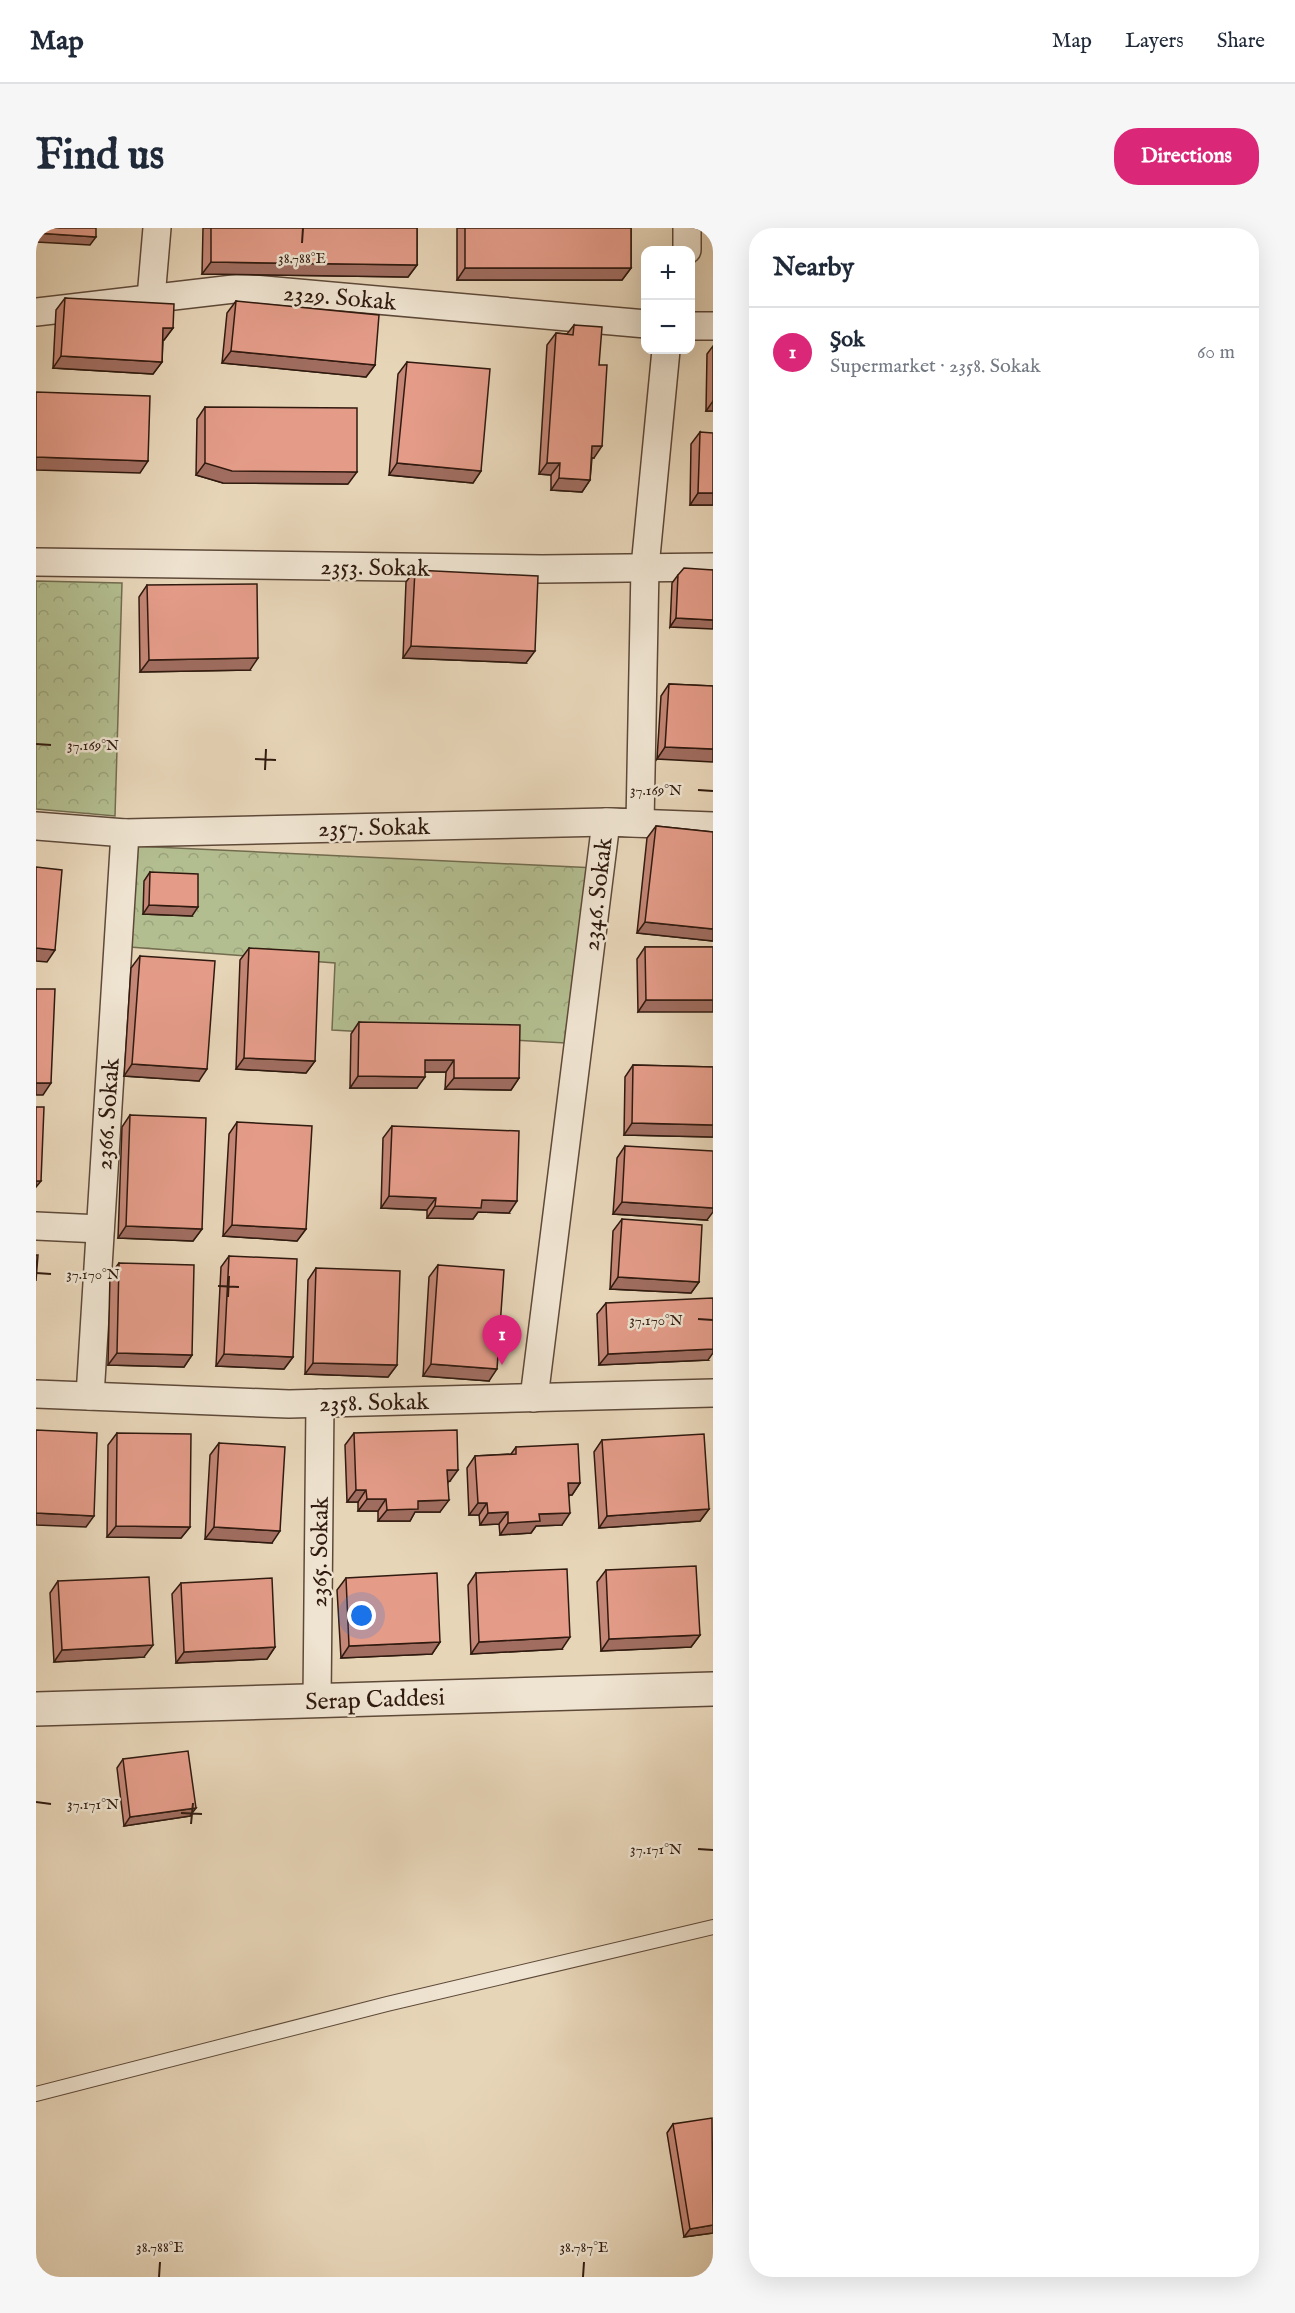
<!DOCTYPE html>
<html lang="en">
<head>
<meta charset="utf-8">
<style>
  body { margin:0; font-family:"IM FELL English",serif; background:#f6f6f7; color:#1f2937 }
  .controls { position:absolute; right:18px; top:18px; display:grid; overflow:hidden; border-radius:12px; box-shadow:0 6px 24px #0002 }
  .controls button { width:54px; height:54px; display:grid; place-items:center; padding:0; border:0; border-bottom:2px solid #e0e1e3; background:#fff; color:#1f2937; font:30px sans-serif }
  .you { position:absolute; left:326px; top:1388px; width:21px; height:21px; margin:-15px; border:4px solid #fff; border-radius:50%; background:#1a73e8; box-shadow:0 0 0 9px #1a73e833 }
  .badge { display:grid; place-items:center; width:39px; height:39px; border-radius:50%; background:#db2777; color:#fff; font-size:20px; font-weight:700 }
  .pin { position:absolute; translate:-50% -50px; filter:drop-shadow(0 2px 3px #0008) }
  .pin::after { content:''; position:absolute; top:32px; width:21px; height:18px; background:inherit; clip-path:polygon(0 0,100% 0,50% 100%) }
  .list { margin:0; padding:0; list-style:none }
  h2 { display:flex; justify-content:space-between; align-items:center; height:78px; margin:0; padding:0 24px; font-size:26px }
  h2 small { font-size:20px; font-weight:400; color:#747a83 }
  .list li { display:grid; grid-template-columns:39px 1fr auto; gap:18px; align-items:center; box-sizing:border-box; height:90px; padding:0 24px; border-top:2px solid #e0e1e3 }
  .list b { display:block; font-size:22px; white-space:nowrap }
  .list p { margin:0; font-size:20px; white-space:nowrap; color:#747a83 }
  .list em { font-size:20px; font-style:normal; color:#747a83 }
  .map { position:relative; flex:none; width:677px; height:2049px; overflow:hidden; border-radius:24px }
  header { display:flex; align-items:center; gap:36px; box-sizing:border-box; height:84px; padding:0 30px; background:#fff; border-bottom:2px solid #e0e1e3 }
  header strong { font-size:28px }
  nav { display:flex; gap:33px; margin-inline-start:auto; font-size:21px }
  .intro { display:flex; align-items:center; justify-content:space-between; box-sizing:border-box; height:144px; padding:0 36px }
  h1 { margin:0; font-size:42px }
  .button { padding:15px 27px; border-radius:24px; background:#db2777; color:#fff; font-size:21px; font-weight:700 }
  main { display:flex; gap:36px; padding:0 36px }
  aside { flex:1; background:#fff; border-radius:24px; box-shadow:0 6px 24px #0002 }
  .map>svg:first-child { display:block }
  .park { fill:url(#park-crowns); stroke:#726c50; stroke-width:1.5 }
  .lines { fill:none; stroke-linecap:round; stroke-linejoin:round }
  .service-casing { stroke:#5e4939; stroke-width:16 }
  .minor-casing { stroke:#5e4939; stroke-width:30 }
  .tertiary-casing { stroke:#5e4939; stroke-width:36 }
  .service { stroke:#efe4d1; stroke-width:14 }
  .minor { stroke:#efe4d1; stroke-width:27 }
  .tertiary { stroke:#efe4d1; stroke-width:33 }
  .wall { fill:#c48676; stroke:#301a0f; stroke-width:1.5 }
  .shaded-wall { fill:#a06d60; stroke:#301a0f; stroke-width:1.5 }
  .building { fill:#e49c89; stroke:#301a0f; stroke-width:1.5 }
  .ticks { fill:none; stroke:#301a0f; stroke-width:2 }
  .labels { text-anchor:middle; stroke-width:5; stroke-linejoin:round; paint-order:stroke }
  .street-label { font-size:24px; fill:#301a0f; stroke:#efe4d1 }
  .ticks-label { font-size:15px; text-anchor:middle; fill:#301a0f; stroke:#efe4d1; stroke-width:5; stroke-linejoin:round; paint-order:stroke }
</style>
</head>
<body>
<header>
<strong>Map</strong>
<nav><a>Map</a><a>Layers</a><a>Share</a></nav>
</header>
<div class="intro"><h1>Find us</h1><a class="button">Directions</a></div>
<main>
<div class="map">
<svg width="677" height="2049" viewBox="0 0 677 2049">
  <defs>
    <pattern id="park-crowns" width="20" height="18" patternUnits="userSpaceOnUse" patternTransform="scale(1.5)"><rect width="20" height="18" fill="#b3be90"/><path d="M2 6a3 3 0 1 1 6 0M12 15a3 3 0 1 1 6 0" fill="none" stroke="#9aa37b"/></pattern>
  </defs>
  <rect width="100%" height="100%" fill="#e7d5b8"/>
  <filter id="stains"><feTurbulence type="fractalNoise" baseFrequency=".00333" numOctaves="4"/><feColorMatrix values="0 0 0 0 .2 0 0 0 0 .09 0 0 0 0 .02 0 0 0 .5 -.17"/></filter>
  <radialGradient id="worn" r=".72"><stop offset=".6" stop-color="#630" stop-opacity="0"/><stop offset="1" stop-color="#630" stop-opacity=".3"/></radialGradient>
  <g class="park">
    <polygon points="0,353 86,355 79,588 0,581"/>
    <polygon points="97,618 560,640 547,816 296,802 299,735 94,719"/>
  </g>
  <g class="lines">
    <defs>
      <polyline id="service" points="0,1866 351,1776 677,1699"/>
      <g id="minor">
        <polyline points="651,22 651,0"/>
        <polyline points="115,70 121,0"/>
        <polyline points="0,84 206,60 610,96"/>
        <polyline points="654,98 677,98"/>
        <polyline points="0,334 506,341 677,339"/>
        <polyline points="0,598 89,605 570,594 677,598"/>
        <polyline points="0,998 64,1001"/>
        <polyline points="0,1166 253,1176 677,1165"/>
        <polyline points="54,1168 89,605"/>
        <polyline points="498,1170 570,594 604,595 609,339 630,122"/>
        <polyline points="281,1473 284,1175"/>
      </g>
      <polyline id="tertiary" points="0,1481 677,1461"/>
    </defs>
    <use href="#service" class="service-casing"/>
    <use href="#minor" class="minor-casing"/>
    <use href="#tertiary" class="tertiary-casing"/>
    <use href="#service" class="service"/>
    <use href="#minor" class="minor"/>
    <use href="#tertiary" class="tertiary"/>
  </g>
  <g class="wall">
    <polygon points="167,0 381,0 381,37 372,49 166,46"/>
    <polygon points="421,0 595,0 595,40 586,52 421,52"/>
    <polygon points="29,70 137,100 128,112 127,112 126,134 117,146 17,140 20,82"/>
    <polygon points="200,73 339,137 330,149 186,135 191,85"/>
    <polygon points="538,97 558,230 556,230 554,252 546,264 515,262 515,247 503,246 511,117 520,105 531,106"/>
    <polygon points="677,118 677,183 670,183 671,126"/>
    <polygon points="371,134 445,243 437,255 353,247 362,146"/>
    <polygon points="169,179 312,256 187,255 160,247 161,191"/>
    <polygon points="664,204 677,277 654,277 655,216"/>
    <polygon points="379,342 490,435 367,430 370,354"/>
    <polygon points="677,342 634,399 636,355 642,347"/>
    <polygon points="111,357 214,442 104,444 103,369"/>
    <polygon points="633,456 677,458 621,531 625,468"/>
    <polygon points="620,598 677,604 677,713 601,705 611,610"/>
    <polygon points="114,644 156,688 107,686 108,653"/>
    <polygon points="609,719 677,719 602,784 601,731"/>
    <polygon points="213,720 279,833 270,845 200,841 204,732"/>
    <polygon points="104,728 163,853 88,848 95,740"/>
    <polygon points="323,794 483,850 475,862 409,861 410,844 389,844 381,860 314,860 315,806"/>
    <polygon points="597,837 677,839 677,909 588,907 589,849"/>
    <polygon points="94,887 166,1001 157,1013 82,1010 86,899"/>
    <polygon points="201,894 270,1001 261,1013 187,1008 193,906"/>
    <polygon points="356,898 473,985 442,984 437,991 391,990 391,982 345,980 347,910"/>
    <polygon points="589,918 671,992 577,986 581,930"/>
    <polygon points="586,991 663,1054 655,1065 574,1061 577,1003"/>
    <polygon points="193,1028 257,1129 248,1141 180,1138 185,1039"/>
    <polygon points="83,1035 156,1127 148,1139 72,1137 74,1047"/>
    <polygon points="402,1037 453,1153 387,1148 393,1049"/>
    <polygon points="280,1040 361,1137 352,1149 269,1146 272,1052"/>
    <polygon points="570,1075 672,1132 563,1137 561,1086"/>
    <polygon points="81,1205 154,1299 145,1310 71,1309 72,1217"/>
    <polygon points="318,1205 414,1253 412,1254 404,1284 379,1284 374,1293 342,1293 342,1283 322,1283 322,1274 311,1274 309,1217"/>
    <polygon points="566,1212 673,1281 664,1293 563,1300 558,1224"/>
    <polygon points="183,1215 236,1315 169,1311 174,1227"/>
    <polygon points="480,1219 544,1255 536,1267 533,1267 526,1297 500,1298 495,1305 464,1307 463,1296 444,1297 443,1287 433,1287 431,1240 439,1228 475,1226"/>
    <polygon points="570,1342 664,1407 655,1419 565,1423 561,1354"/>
    <polygon points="440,1345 526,1421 435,1426 432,1357"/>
    <polygon points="310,1350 404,1414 396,1426 305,1430 301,1362"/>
    <polygon points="22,1353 108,1429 18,1434 14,1365"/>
    <polygon points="145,1355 239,1419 231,1431 140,1435 136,1366"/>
    <polygon points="87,1531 154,1588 88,1598 81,1540"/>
    <polygon points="637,1896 677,2005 648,2009 631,1905"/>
  </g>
  <g class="shaded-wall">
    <polygon points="0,5 60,9 54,17 0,14"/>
    <polygon points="175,34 381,37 372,49 166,46"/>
    <polygon points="429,40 595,40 586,52 421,52"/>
    <polygon points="127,100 137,100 128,112 119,112"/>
    <polygon points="195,123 339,137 330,149 186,135"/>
    <polygon points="25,128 126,134 117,146 17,140"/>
    <polygon points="677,173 677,183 670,183"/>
    <polygon points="556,218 566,218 558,230 548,229"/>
    <polygon points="0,229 112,233 104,245 0,242"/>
    <polygon points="169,235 321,244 312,256 187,255 160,247"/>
    <polygon points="361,235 445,243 437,255 353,247"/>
    <polygon points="511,235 524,235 515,247 503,246"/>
    <polygon points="523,250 554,252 546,264 515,262"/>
    <polygon points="662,265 677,265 677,277 654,277"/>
    <polygon points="640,390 677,392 677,401 634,399"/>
    <polygon points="375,418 499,423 490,435 367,430"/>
    <polygon points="222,430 214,442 104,444 113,432"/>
    <polygon points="629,519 677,521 677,534 621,531"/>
    <polygon points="113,677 162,679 156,688 107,686"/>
    <polygon points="609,694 677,701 677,713 601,705"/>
    <polygon points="0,720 19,722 11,734 0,733"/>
    <polygon points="610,772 677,772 677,784 602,784"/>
    <polygon points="208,830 279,833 270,845 200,841"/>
    <polygon points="389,832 418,832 410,844 381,844"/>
    <polygon points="96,836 171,841 163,853 88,848"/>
    <polygon points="322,848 389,849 381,860 314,860"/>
    <polygon points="418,850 483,850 475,862 409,861"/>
    <polygon points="0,855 15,855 7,867 0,867"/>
    <polygon points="596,895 677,897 677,909 588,907"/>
    <polygon points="0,953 5,953 0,959"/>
    <polygon points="353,968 400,970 391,982 345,980"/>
    <polygon points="446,972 481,973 473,985 442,984 437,991 391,990 399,978"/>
    <polygon points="586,974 677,980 677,984 671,992 577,986"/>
    <polygon points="196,997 270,1001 261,1013 187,1008"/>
    <polygon points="90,998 166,1001 157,1013 82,1010"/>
    <polygon points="582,1049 663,1054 655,1065 574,1061"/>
    <polygon points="677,1121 677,1125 672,1132 563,1137 572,1126"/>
    <polygon points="81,1125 156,1127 148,1139 72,1137"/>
    <polygon points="188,1126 257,1129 248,1141 180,1138"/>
    <polygon points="277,1135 361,1137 352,1149 269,1146"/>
    <polygon points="395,1136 461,1141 453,1153 387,1148"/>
    <polygon points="411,1242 422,1242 414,1253 403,1254"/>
    <polygon points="532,1255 544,1255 536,1267 524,1267"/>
    <polygon points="320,1262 330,1262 322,1274 311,1274"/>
    <polygon points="331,1271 350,1271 342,1283 322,1283"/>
    <polygon points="413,1272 404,1284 379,1284 374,1293 342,1293 351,1282 382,1273"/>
    <polygon points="442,1275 451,1275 443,1287 433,1287"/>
    <polygon points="673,1281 664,1293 563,1300 571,1288"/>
    <polygon points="472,1284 463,1296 444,1297 452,1285"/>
    <polygon points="0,1285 58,1288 50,1299 0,1297"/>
    <polygon points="534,1285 526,1297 500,1298 495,1305 464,1307 472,1295 503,1286"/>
    <polygon points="80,1298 154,1299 145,1310 71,1309"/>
    <polygon points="178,1299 244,1303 236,1315 169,1311"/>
    <polygon points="664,1407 655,1419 565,1423 573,1411"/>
    <polygon points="534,1409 526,1421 435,1426 443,1414"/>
    <polygon points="404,1414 396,1426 305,1430 313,1418"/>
    <polygon points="117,1417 108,1429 18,1434 26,1422"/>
    <polygon points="239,1419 231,1431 140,1435 148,1424"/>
    <polygon points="160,1580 154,1588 88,1598 94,1589"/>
    <polygon points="677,1997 677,2005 648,2009 654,2001"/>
  </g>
  <g class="building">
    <polygon points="0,0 60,0 60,9 0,5"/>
    <polygon points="175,0 381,0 381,37 175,34"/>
    <rect x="429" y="0" width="166" height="40"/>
    <polygon points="29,70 138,76 137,100 127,100 126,134 25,128"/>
    <polygon points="200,73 343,87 339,137 195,123"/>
    <polygon points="538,97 566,99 563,137 571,137 566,218 556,218 554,252 523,250 524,235 511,235 520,105 537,107"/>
    <polygon points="371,134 454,141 445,243 361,235"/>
    <polygon points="0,164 114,168 112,233 0,229"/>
    <polygon points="169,179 321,180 321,244 196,243 169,235"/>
    <polygon points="664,204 677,205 677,265 662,265"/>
    <polygon points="648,340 677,342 677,392 640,390 642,347"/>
    <polygon points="379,342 502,348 499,423 375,418"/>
    <polygon points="221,356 222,430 113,432 111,357"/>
    <polygon points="633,456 677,458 677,521 629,519"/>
    <polygon points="620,598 677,604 677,701 609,694"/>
    <polygon points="0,639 26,642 19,722 0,720"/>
    <polygon points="114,644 162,646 162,679 113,677"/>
    <polygon points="609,719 677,719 677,772 610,772"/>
    <polygon points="213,720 283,724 279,833 208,830"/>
    <polygon points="104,728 179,733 171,841 96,836"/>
    <polygon points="0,761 19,761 15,855 0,855"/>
    <polygon points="323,794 484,797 483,850 418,850 418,832 389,832 389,849 322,848"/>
    <polygon points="597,837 677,839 677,897 596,895"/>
    <polygon points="0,879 8,879 5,953 0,953"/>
    <polygon points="94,887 170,890 166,1001 90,998"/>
    <polygon points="201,894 276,898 270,1001 196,997"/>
    <polygon points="356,898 483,903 481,973 446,972 445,980 399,978 400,970 353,968"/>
    <polygon points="589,918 677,923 677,980 586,974"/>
    <polygon points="586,991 666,997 663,1054 582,1049"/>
    <polygon points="0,1027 2,1027 0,1053"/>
    <polygon points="193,1028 261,1031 257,1129 188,1126"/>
    <polygon points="83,1035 158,1037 156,1127 81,1125"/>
    <polygon points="402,1037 468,1042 461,1141 395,1136"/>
    <polygon points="280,1040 364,1043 361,1137 277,1135"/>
    <polygon points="677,1070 677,1121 572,1126 570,1075"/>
    <polygon points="0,1202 61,1205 58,1288 0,1285"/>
    <polygon points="421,1202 422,1242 411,1242 413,1272 382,1273 382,1281 351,1282 350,1271 331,1271 330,1262 320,1262 318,1205"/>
    <polygon points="81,1205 155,1206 154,1299 80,1298"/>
    <polygon points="668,1206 673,1281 571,1288 566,1212"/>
    <polygon points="183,1215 249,1219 244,1303 178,1299"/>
    <polygon points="542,1216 544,1255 532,1255 534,1285 503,1286 504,1293 472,1295 472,1284 452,1285 451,1275 442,1275 439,1228 480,1226 480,1219"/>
    <polygon points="660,1338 664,1407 573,1411 570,1342"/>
    <polygon points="531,1341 534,1409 443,1414 440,1345"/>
    <polygon points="401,1345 404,1414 313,1418 310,1350"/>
    <polygon points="113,1349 117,1417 26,1422 22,1353"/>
    <polygon points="236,1350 239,1419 148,1424 145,1355"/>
    <polygon points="152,1523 160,1580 94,1589 87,1531"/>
    <polygon points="676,1890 677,1997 654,2001 637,1896"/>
  </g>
  <path class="ticks" d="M266 15 267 0M0 516 15 517M219 531 240 532M229 542 230 521M662 562 677 563M0 1045 15 1046M182 1058 203 1059M192 1069 193 1048M662 1091 677 1092M0 1574 15 1576M145 1585 166 1586M155 1596 157 1575M662 1621 677 1622M123 2049 124 2034M547 2049 548 2034"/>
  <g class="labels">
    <g class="street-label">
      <text transform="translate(304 69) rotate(5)" y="8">2329. Sokak</text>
      <text transform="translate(339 339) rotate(1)" y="8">2353. Sokak</text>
      <text transform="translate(338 599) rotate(-1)" y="8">2357. Sokak</text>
      <text transform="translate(561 666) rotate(-83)" y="8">2346. Sokak</text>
      <text transform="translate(71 886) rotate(-86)" y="8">2366. Sokak</text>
      <text transform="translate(338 1174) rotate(-1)" y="8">2358. Sokak</text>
      <text transform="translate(283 1324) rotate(-89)" y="8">2365. Sokak</text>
      <text transform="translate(339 1471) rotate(-2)" y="8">Serap Caddesi</text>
    </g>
  </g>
  <g class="ticks-label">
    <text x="266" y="35">38.788°E</text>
    <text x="57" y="522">37.169°N</text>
    <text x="620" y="567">37.169°N</text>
    <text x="57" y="1051">37.170°N</text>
    <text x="620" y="1097">37.170°N</text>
    <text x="57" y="1581">37.171°N</text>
    <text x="620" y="1626">37.171°N</text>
    <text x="124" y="2024">38.788°E</text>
    <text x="548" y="2024">38.787°E</text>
  </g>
  <rect width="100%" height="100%" filter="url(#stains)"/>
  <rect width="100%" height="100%" fill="url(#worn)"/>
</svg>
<div class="controls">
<button>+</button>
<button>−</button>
</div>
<div class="you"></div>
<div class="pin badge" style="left:466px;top:1137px">1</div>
</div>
<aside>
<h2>Nearby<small></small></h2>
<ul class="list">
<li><span class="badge">1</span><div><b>Şok</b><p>Supermarket · 2358. Sokak</p></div><em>60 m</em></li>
</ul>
</aside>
</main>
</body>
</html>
